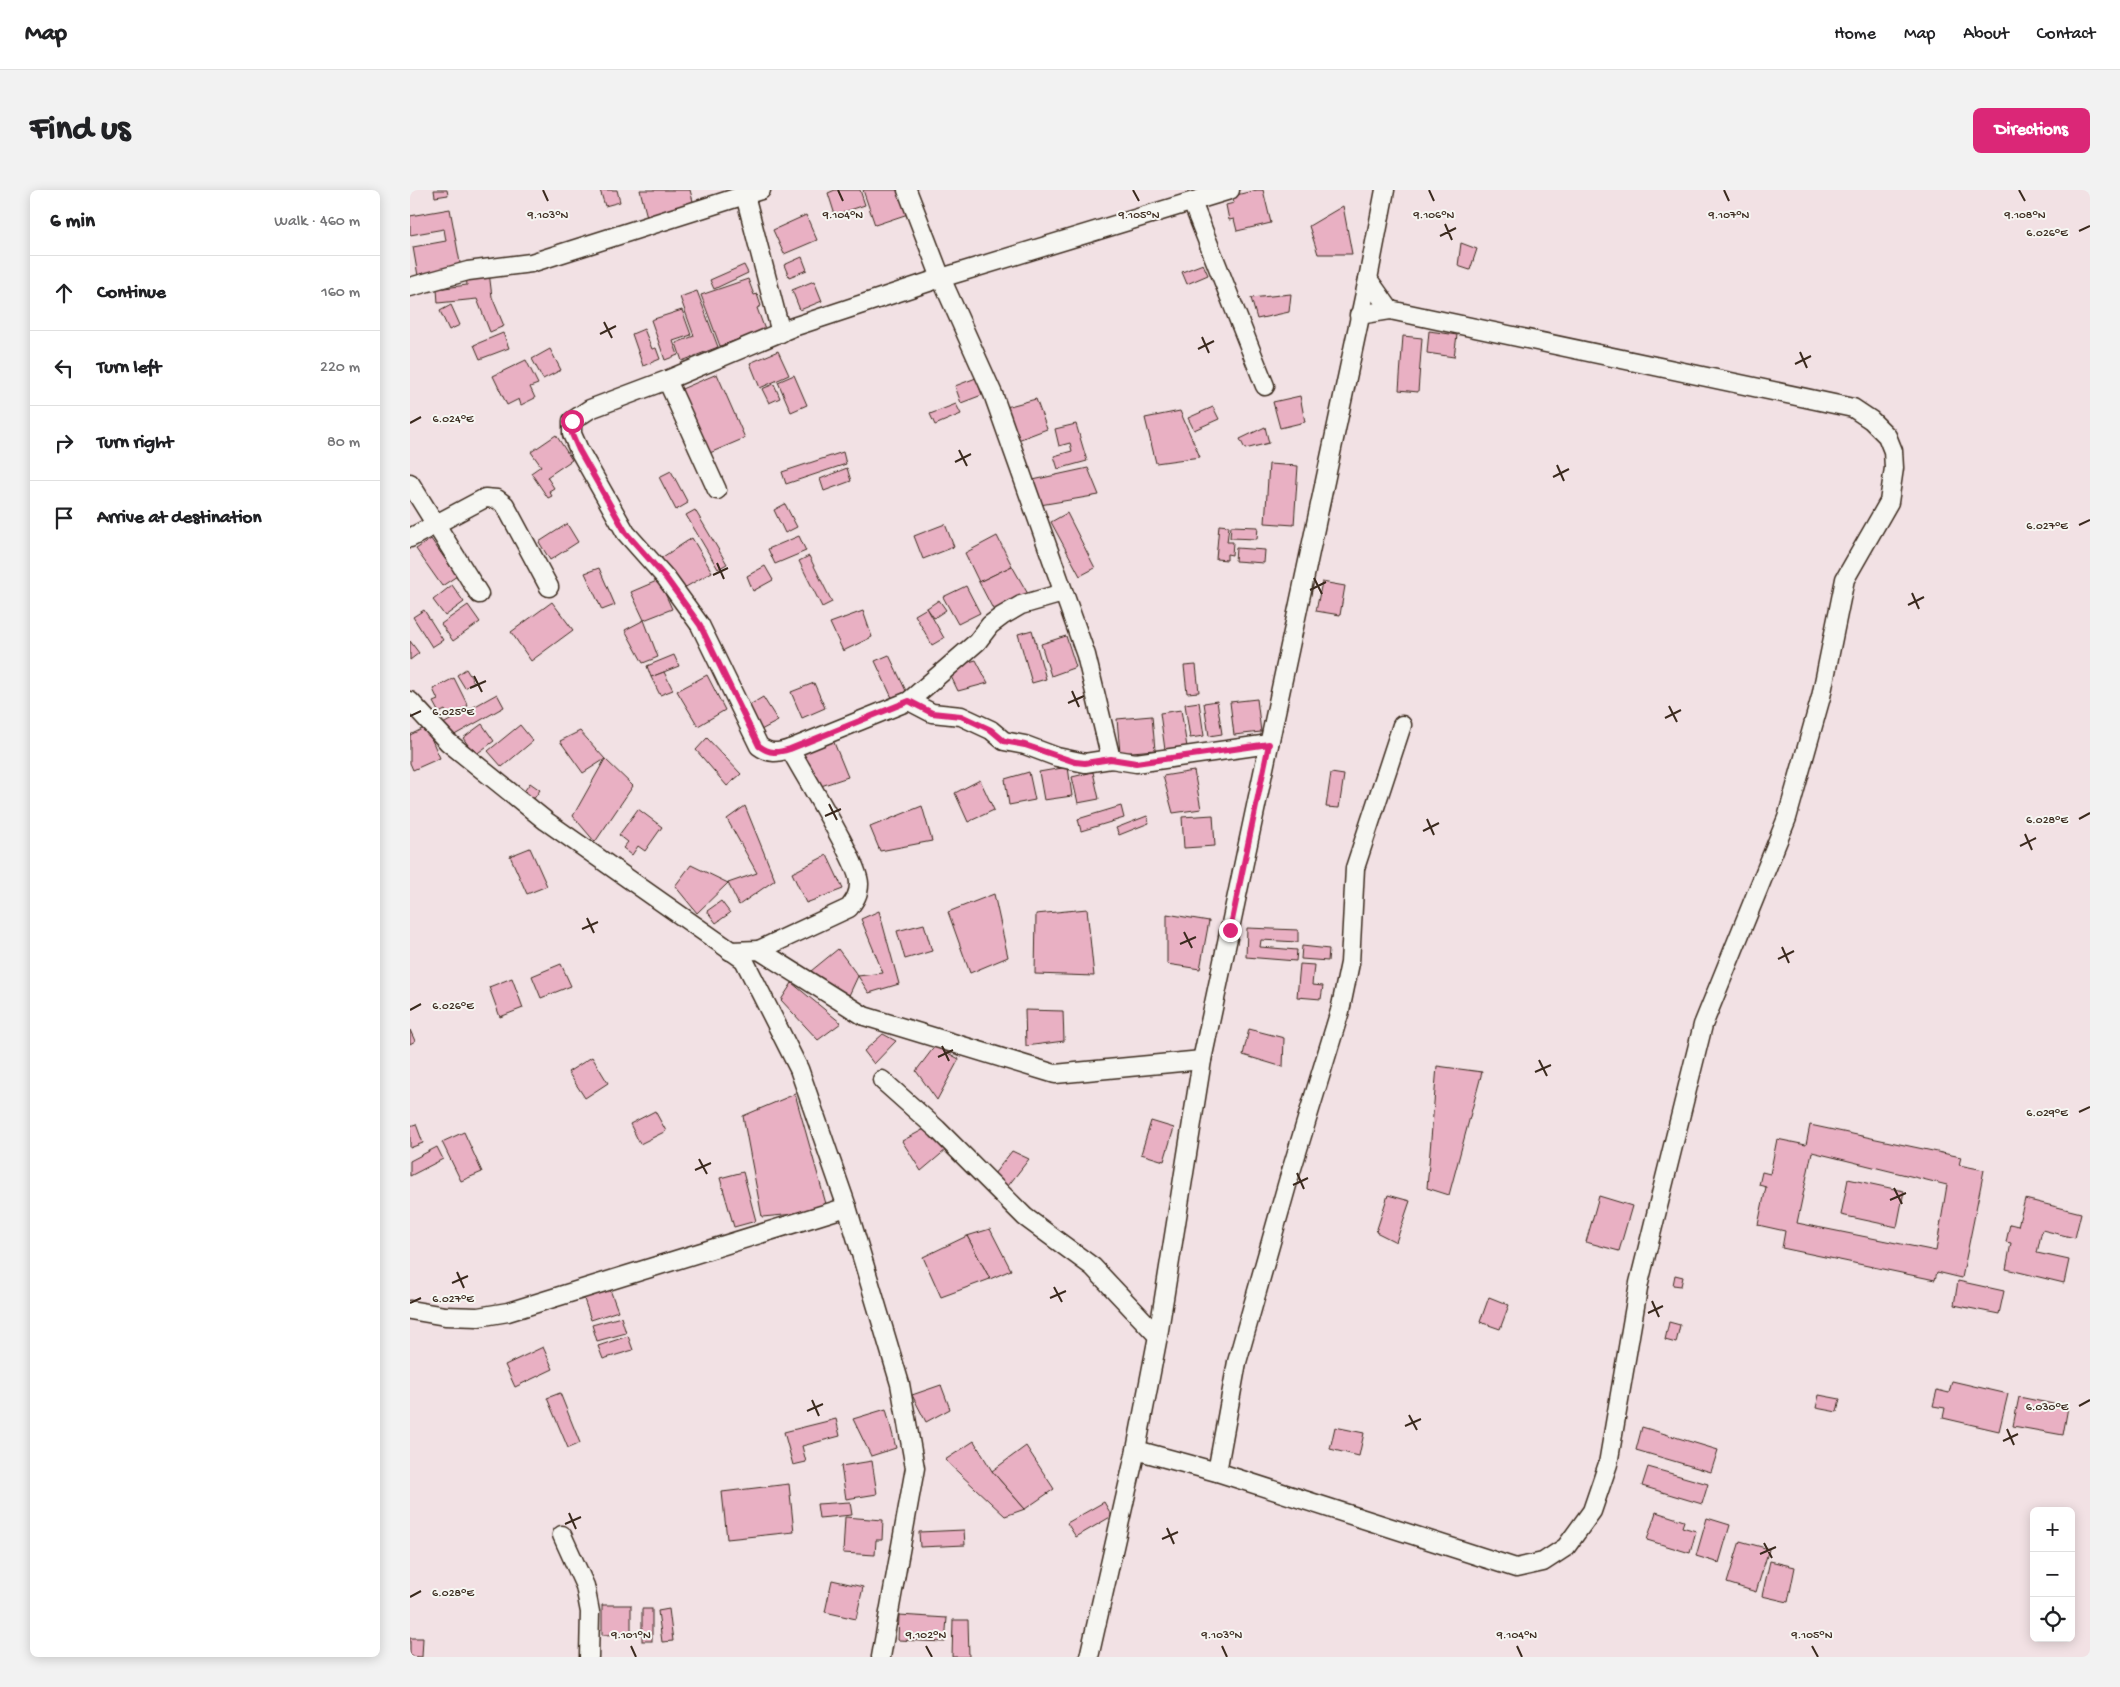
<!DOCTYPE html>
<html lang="en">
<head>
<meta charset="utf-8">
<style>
  body { margin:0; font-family:"Gochi Hand",sans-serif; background:#f2f2f2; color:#202124 }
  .controls { position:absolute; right:15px; bottom:15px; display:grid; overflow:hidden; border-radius:8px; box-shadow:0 2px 12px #0003 }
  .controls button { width:45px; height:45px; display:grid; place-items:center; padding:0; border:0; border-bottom:1px solid #e0e0e0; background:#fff; color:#202124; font:25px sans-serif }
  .stop { position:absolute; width:15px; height:15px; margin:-11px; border:4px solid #db2777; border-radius:50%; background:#fff }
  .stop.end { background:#db2777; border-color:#fff; box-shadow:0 1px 5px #0008 }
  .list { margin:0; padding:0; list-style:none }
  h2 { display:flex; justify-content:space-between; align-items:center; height:65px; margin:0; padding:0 20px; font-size:21px }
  h2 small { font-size:16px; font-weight:400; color:#757577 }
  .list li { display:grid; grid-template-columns:32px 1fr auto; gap:15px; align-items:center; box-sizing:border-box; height:75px; padding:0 20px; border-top:1px solid #e0e0e0 }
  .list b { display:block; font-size:19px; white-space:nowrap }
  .list em { font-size:16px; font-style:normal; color:#757577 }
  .icon { flex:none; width:28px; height:28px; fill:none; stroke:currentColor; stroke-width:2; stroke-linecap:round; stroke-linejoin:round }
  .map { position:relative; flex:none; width:1680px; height:1467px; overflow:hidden; border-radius:8px }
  header { display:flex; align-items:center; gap:30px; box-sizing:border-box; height:70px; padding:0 25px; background:#fff; border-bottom:1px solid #e0e0e0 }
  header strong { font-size:24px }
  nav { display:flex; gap:28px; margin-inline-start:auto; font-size:18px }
  .intro { display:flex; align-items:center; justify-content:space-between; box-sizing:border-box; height:120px; padding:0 30px }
  h1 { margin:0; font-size:35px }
  .button { padding:12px 22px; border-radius:8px; background:#db2777; color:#fff; font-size:18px; font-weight:700 }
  main { display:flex; gap:30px; padding:0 30px }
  aside { flex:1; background:#fff; border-radius:8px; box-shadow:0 2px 12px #0003 }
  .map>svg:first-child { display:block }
  .building { fill:#e9b0c3; stroke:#3b2a1e; fill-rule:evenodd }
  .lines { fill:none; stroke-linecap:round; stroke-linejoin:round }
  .street-casing { stroke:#3b2a1e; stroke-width:21 }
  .street { stroke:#f6f6f2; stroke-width:18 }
  .route { stroke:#db2777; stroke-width:6 }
  .ticks { fill:none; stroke:#3b2a1e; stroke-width:2 }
  .ticks-label { font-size:12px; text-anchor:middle; fill:#3b2a1e; stroke:#f6f6f2; stroke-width:4; stroke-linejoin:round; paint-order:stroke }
</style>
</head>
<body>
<header>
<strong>Map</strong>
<nav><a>Home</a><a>Map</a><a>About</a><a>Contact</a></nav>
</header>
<div class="intro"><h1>Find us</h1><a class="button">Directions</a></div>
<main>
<aside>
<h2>6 min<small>Walk · 460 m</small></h2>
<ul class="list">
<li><svg class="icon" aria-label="ahead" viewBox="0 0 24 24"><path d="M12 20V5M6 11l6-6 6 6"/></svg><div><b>Continue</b></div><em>160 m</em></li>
<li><svg class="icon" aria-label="left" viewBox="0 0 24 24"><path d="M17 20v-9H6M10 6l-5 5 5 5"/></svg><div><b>Turn left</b></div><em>220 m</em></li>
<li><svg class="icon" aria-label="right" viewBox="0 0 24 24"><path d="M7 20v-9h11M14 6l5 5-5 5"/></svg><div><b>Turn right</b></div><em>80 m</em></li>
<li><svg class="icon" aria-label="arrive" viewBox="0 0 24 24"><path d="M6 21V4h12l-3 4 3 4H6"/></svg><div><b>Arrive at destination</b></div></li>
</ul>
</aside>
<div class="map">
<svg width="1680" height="1467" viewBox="0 0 1680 1467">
  <rect width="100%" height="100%" fill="#f2e1e4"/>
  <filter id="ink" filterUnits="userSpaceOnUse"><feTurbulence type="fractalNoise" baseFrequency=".02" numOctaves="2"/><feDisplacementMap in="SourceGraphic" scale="10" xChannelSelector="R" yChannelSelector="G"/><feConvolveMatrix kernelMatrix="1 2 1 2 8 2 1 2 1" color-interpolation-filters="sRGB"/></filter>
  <g filter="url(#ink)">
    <g class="building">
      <polygon points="24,0 37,0 38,5 25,7"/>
      <polygon points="190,0 207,0 210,12 195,16"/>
      <polygon points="230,0 280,0 284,15 237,27"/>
      <polygon points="450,0 455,15 425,25 418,3 425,0"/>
      <polygon points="453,0 493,0 501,23 465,35"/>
      <polygon points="847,0 853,0 861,33 827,41 824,29 819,30 816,15 824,13 822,6"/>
      <polygon points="933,16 942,64 908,64 899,36"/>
      <polygon points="40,19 51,78 8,86 3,57 36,51 34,39 0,45 0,26"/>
      <polygon points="396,25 407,50 374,64 363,40"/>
      <polygon points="1051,53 1067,59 1060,80 1048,76"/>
      <polygon points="392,67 397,80 379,87 374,75"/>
      <polygon points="793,74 798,85 777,94 772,82"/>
      <polygon points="334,75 338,83 304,99 300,90"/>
      <polygon points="79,82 82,107 94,136 80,142 67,109 28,113 27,99 57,95 56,85"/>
      <polygon points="338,89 344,105 347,104 351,116 347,118 355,140 310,156 291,105"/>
      <polygon points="404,91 412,111 390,120 382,100"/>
      <polygon points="287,101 308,157 272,171 266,153 284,146 270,107"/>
      <polygon points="881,104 879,122 847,129 841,108"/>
      <polygon points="41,115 50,135 39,140 30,121"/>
      <polygon points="272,120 281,145 263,151 268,165 255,170 241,130"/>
      <polygon points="234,139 242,159 246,158 250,169 233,176 222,144"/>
      <polygon points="1019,141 1047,145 1044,167 1017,163"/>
      <polygon points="93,143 99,158 70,169 64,155"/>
      <polygon points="993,146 1012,148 1008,202 989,200"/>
      <polygon points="140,159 151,180 133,189 122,169"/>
      <polygon points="368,161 379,185 350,198 340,173"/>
      <polygon points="116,170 128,194 120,197 125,208 111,215 109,209 97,215 83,186"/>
      <polygon points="307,184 335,248 295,265 267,201"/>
      <polygon points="384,185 397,215 381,222 368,192"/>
      <polygon points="566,188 572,205 551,213 545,196"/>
      <polygon points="364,194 370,208 359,213 352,199"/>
      <polygon points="890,206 895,232 870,238 863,212"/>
      <polygon points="626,209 637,239 608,250 596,217"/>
      <polygon points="546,214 551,224 525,235 520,224"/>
      <polygon points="803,217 809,229 784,240 778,228"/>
      <polygon points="770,221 790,267 746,273 735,228"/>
      <polygon points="666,234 677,271 648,279 644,266 662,261 660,253 649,256 645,239"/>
      <polygon points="855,237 859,253 835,259 830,249"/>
      <polygon points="146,245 162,270 137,287 144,298 139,301 142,306 138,308 121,283 131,276 121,262"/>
      <polygon points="433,262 436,274 376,294 372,282"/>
      <polygon points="859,274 888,276 884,335 855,333"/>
      <polygon points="437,278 441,291 414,301 410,289"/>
      <polygon points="678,278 689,305 630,315 623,290"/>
      <polygon points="261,281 278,313 266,320 249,287"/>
      <polygon points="375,314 387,337 375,343 364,320"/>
      <polygon points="285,320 317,374 308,379 276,325"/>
      <polygon points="657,323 685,378 670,386 641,332"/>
      <polygon points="157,334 168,352 140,370 129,352"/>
      <polygon points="535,334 544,357 513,369 504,346"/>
      <polygon points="809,335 819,336 817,352 823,352 822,365 817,364 817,370 806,369"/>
      <polygon points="821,336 848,337 847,349 820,348"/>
      <polygon points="389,346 396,361 365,374 358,359"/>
      <polygon points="587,346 602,376 569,392 555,363"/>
      <polygon points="282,348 302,382 274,398 248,370"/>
      <polygon points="21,349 47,386 32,396 6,359"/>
      <polygon points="826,358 855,360 854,373 825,371"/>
      <polygon points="399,366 422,412 412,417 389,371"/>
      <polygon points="355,376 363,390 343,401 337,386"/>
      <polygon points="602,376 618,404 584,421 569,392"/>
      <polygon points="189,378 205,415 192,420 175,383"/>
      <polygon points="249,390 262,419 234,430 221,402"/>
      <polygon points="912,392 935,396 930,425 906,421"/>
      <polygon points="42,395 54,412 35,426 23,410"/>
      <polygon points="556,396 570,423 548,434 533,407"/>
      <polygon points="529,410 536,420 524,428 517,418"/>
      <polygon points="142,412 163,440 121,471 101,442"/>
      <polygon points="58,415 70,432 43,451 31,434"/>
      <polygon points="517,418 534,448 522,455 505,425"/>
      <polygon points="14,420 33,450 22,457 3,427"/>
      <polygon points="453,421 462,447 433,461 420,433"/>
      <polygon points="234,430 248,467 233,473 215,440"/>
      <polygon points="622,440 636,489 622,493 608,444"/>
      <polygon points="656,446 666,477 641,486 631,454"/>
      <polygon points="0,451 9,463 0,470"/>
      <polygon points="264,465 269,476 241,487 237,476"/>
      <polygon points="479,465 497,503 483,510 465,471"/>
      <polygon points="566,470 578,493 548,501 537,478"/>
      <polygon points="786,475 789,502 777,503 774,476"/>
      <polygon points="56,479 64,492 55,498 47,485"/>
      <polygon points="254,482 263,500 250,505 241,487"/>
      <polygon points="297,485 315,520 288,536 267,501"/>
      <polygon points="44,488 58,516 38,526 35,520 29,523 23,512 28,510 23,499"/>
      <polygon points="404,493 415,518 392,528 381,502"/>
      <polygon points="87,504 94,517 41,547 33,534"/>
      <polygon points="353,507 368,531 349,541 338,516"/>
      <polygon points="847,509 851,542 824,545 820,512"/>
      <polygon points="807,511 812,544 799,546 794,513"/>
      <polygon points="789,512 794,546 780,548 775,514"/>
      <polygon points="771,520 777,557 755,560 750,523"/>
      <polygon points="742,526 745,560 710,563 707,529"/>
      <polygon points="72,534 84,551 65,565 53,548"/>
      <polygon points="110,535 123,551 92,577 78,561"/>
      <polygon points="16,537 30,568 3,580 0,573 0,545"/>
      <polygon points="170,541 195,569 173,583 150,551"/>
      <polygon points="297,548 331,584 317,596 286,560"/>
      <polygon points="423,550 438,587 408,597 389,561"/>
      <polygon points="195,569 223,596 185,652 163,626"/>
      <polygon points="658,577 662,606 634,610 629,582"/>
      <polygon points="784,581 791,619 763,623 753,586"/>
      <polygon points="619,582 625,610 599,615 595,589"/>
      <polygon points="683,582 689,609 668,613 662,587"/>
      <polygon points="921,583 934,585 929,618 916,617"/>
      <polygon points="570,590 584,620 558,632 545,603"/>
      <polygon points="120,593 130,600 123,610 113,603"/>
      <polygon points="335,616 365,690 329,715 318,693 347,683 317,629"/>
      <polygon points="512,616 522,651 470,661 460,637"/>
      <polygon points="711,616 714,628 671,641 668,629"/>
      <polygon points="228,619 252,637 235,661 228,656 222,665 213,658 218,652 209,645"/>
      <polygon points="803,625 805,656 774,658 772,627"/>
      <polygon points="737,626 739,633 709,645 706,638"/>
      <polygon points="120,658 137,696 117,704 100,666"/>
      <polygon points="417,665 433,699 396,713 382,683"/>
      <polygon points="281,675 318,693 287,723 265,696"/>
      <polygon points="584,704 598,767 560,783 538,722"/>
      <polygon points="311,711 320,723 306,733 297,721"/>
      <polygon points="677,719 684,786 625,784 626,724"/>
      <polygon points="469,721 489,794 459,803 448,786 473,783 451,729"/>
      <polygon points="757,724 799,731 790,779 757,774"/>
      <polygon points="514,734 522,761 495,769 487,741"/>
      <polygon points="837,738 888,740 888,752 851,750 850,757 887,760 886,771 836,767"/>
      <polygon points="892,756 919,759 918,771 891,769"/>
      <polygon points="428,759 448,786 435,814 401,781"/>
      <polygon points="151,774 161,796 131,808 122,786"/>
      <polygon points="890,774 904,775 902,795 913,796 911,809 887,807"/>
      <polygon points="102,788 113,818 90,827 79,797"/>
      <polygon points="382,793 431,833 408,850 371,810"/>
      <polygon points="615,820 653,821 654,851 616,856"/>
      <polygon points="839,839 874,848 873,877 833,865"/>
      <polygon points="0,840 5,851 0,854"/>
      <polygon points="473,844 486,851 464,874 454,861"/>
      <polygon points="525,856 549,869 527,910 506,881"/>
      <polygon points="182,867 198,893 175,908 158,882"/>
      <polygon points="1027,876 1072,882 1039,1005 1017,998"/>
      <polygon points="385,904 418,1021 352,1027 333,926"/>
      <polygon points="245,921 256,941 230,954 220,934"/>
      <polygon points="741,931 764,938 754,971 731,964"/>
      <polygon points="6,934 13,953 0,958 0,936"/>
      <path d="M1400 935 1551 967 1549 975 1574 980 1552 1088 1527 1082 1525 1090 1372 1058 1375 1041 1348 1035 1356 997 1349 995 1352 982 1360 984 1367 949 1396 955ZM1402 962 1537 995 1526 1061 1387 1033Z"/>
      <polygon points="520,936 537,959 511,981 492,951"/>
      <polygon points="54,942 72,982 51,991 32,952"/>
      <polygon points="27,957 33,969 0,986 0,971"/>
      <polygon points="602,961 619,969 598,996 584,984"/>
      <polygon points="333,982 346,1031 324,1037 310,988"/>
      <polygon points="1438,989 1494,1001 1487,1037 1431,1025"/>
      <polygon points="978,1005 1000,1011 986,1052 966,1042"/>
      <polygon points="1189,1006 1222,1016 1209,1061 1176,1052"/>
      <polygon points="1615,1009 1671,1023 1665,1048 1632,1040 1627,1063 1659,1070 1654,1093 1596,1079 1601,1053 1596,1052 1600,1034 1608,1036"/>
      <polygon points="580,1039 601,1080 580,1089 557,1046"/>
      <polygon points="557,1046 580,1089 531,1107 513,1067"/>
      <polygon points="1265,1085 1273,1087 1271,1096 1263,1095"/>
      <polygon points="1548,1091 1594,1101 1589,1124 1544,1115"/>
      <polygon points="199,1097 208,1121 181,1130 173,1106"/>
      <polygon points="1079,1107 1099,1115 1090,1139 1070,1132"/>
      <polygon points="211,1127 216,1143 187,1151 182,1135"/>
      <polygon points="1259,1132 1270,1135 1266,1153 1255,1150"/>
      <polygon points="218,1146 223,1160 193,1169 188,1156"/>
      <polygon points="133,1157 143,1179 105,1197 95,1175"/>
      <polygon points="1542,1191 1598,1204 1589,1241 1533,1228 1535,1218 1523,1216 1527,1200 1539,1203"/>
      <polygon points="531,1195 540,1219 516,1232 502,1205"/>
      <polygon points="150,1203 170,1253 158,1258 137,1208"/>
      <polygon points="1409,1205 1430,1209 1427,1222 1406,1218"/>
      <polygon points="1609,1207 1658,1217 1653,1245 1603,1236"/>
      <polygon points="476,1219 486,1258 461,1266 443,1229"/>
      <polygon points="426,1229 430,1246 392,1256 396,1272 383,1275 374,1242"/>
      <polygon points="925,1237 954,1243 949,1266 920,1259"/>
      <polygon points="1232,1237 1308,1260 1301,1282 1226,1260"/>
      <polygon points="564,1251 582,1281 615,1319 595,1326 535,1270"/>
      <polygon points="616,1256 644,1299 615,1319 582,1281"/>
      <polygon points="462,1271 467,1304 436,1309 431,1276"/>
      <polygon points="1238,1277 1298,1294 1292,1314 1232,1296"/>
      <polygon points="379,1294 384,1342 317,1349 312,1302"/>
      <polygon points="440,1312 442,1325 409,1328 407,1314"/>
      <polygon points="694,1312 702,1326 666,1347 657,1333"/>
      <polygon points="1246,1322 1274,1331 1272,1337 1286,1341 1280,1363 1237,1350"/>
      <polygon points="435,1327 473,1330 472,1350 466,1350 465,1365 433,1363"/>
      <polygon points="1297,1328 1320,1335 1309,1373 1286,1366"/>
      <polygon points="554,1340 555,1355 510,1357 509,1342"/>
      <polygon points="1330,1351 1359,1359 1346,1402 1317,1393"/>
      <polygon points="1360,1371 1385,1377 1378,1412 1352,1406"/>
      <polygon points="422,1390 453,1397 446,1429 415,1422"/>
      <polygon points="192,1415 221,1415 221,1444 192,1445"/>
      <rect x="232" y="1419" width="10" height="32"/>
      <polygon points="259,1419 263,1451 252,1452 248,1421"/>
      <polygon points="489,1425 537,1428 535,1452 488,1450"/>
      <polygon points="543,1430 558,1430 559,1467 542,1467"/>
      <polygon points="0,1448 13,1448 12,1467 0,1466"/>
    </g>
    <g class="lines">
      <defs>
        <g id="street">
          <polyline points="333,0 335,5 351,0"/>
          <polyline points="497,0 531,88 583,204 676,465 701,569 726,573 859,554"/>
          <polyline points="782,12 855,196"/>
          <polyline points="958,89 980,120"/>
          <polyline points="0,97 58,81 121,73 335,5 371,143"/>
          <polyline points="257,190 307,300"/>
          <polyline points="0,293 69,404"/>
          <polyline points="0,348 75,308 87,309 95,315 139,397"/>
          <path d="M653 403 611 415 592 426 580 435 567 452 499 511 380 559C367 563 360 564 349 556L290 435 256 388 216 343 169 260 162 244V231L180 219 257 190 383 137 531 88 820 0"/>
          <polyline points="0,511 38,552 136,631 334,770 389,879 437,1017 490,1194 505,1278 471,1467"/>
          <polyline points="499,511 522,523 551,526 581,540 594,551 615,555 647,567 675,573 701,569"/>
          <path d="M349 760 439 718C445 710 449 704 449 694 450 674 392 582 380 559"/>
          <polyline points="320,761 349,760 454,826 645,884 792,870"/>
          <polyline points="472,890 527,939 615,1027 683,1077 748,1146"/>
          <polyline points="0,1120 35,1126 68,1127 98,1122 437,1017"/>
          <polyline points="726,1260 807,1282 1106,1378 1133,1372 1156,1357 1182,1321 1198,1274 1229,1093 1293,835 1377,628 1411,507 1435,389 1479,312 1484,278 1483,261 1477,246 1461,230 1443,218 980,120 949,125"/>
          <polyline points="807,1282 827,1172 879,988 930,821 940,773 945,678 992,535"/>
          <polyline points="152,1345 175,1396 180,1422 179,1467"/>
          <polyline points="679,1467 726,1260 748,1146 792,870 958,89 975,0"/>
        </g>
      </defs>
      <use href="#street" class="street-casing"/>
      <use href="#street" class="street"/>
    </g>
  </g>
  <g class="lines" filter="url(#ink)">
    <path class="route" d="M162 231V244L169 260 216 343 256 388 290 435 349 556C360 564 367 563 380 559L499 511 522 523 551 526 581 540 594 551 615 555 665 572 675 573 701 569 726 573 859 554 820 740"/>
  </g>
  <path class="ticks" d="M133 0 138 11M428 0 433 11M723 0 729 11M1019 0 1024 11M1314 0 1319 11M1609 0 1615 11M1035 34 1042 50M1669 41 1680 36M1030 46 1046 38M194 132 202 148M190 144 206 136M792 147 799 163M788 159 804 151M1390 162 1397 178M1385 174 1401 166M0 233 11 227M549 260 557 276M545 272 561 264M1147 275 1154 291M1143 287 1159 279M1669 335 1680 330M307 373 314 389M303 385 318 378M904 388 912 404M900 400 916 392M1502 403 1509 419M1498 415 1514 407M64 486 72 502M60 498 76 491M662 501 669 517M658 513 674 506M1259 516 1267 532M0 526 11 521M1255 528 1271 520M419 614 427 630M415 626 431 619M1017 629 1024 645M1669 629 1680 623M1013 641 1029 633M1615 644 1622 660M1610 656 1626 648M177 728 184 743M172 739 188 732M774 742 782 758M770 754 786 747M1372 757 1379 773M1368 769 1384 761M0 820 11 814M532 856 539 871M528 867 543 860M1129 870 1137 886M1125 882 1141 875M1669 922 1680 917M289 969 297 984M285 980 301 973M887 983 894 999M883 995 898 988M1484 998 1492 1014M1480 1010 1496 1003M47 1082 54 1098M42 1093 58 1086M644 1097 652 1112M640 1108 656 1101M1242 1111 1249 1127M0 1113 11 1108M1238 1123 1253 1116M402 1210 409 1226M1669 1216 1680 1210M397 1221 413 1214M999 1225 1007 1240M995 1236 1011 1229M1597 1239 1604 1255M1593 1251 1608 1244M159 1323 166 1339M155 1334 171 1327M757 1338 764 1354M752 1349 768 1342M1354 1353 1362 1368M1350 1364 1366 1357M0 1407 11 1401M221 1456 226 1467M516 1456 522 1467M812 1456 817 1467M1107 1456 1112 1467M1402 1456 1408 1467"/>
  <g class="ticks-label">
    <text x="138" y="28">9.103°N</text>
    <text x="433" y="28">9.104°N</text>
    <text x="729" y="28">9.105°N</text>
    <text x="1024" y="28">9.106°N</text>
    <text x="1319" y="28">9.107°N</text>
    <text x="1615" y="28">9.108°N</text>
    <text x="1637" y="46">6.026°E</text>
    <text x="43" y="232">6.024°E</text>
    <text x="1637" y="339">6.027°E</text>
    <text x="43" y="525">6.025°E</text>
    <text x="1637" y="633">6.028°E</text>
    <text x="43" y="819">6.026°E</text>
    <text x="1637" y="926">6.029°E</text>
    <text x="43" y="1112">6.027°E</text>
    <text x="1637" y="1220">6.030°E</text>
    <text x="43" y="1406">6.028°E</text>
    <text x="221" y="1448">9.101°N</text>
    <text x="516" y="1448">9.102°N</text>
    <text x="812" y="1448">9.103°N</text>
    <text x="1107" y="1448">9.104°N</text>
    <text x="1402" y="1448">9.105°N</text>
  </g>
</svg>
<div class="controls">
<button>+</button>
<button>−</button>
<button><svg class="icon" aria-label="locate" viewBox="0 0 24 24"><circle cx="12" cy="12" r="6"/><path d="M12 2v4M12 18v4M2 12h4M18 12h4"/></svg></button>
</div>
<div class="stop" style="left:162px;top:231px"></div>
<div class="stop end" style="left:820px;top:740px"></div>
</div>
</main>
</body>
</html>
